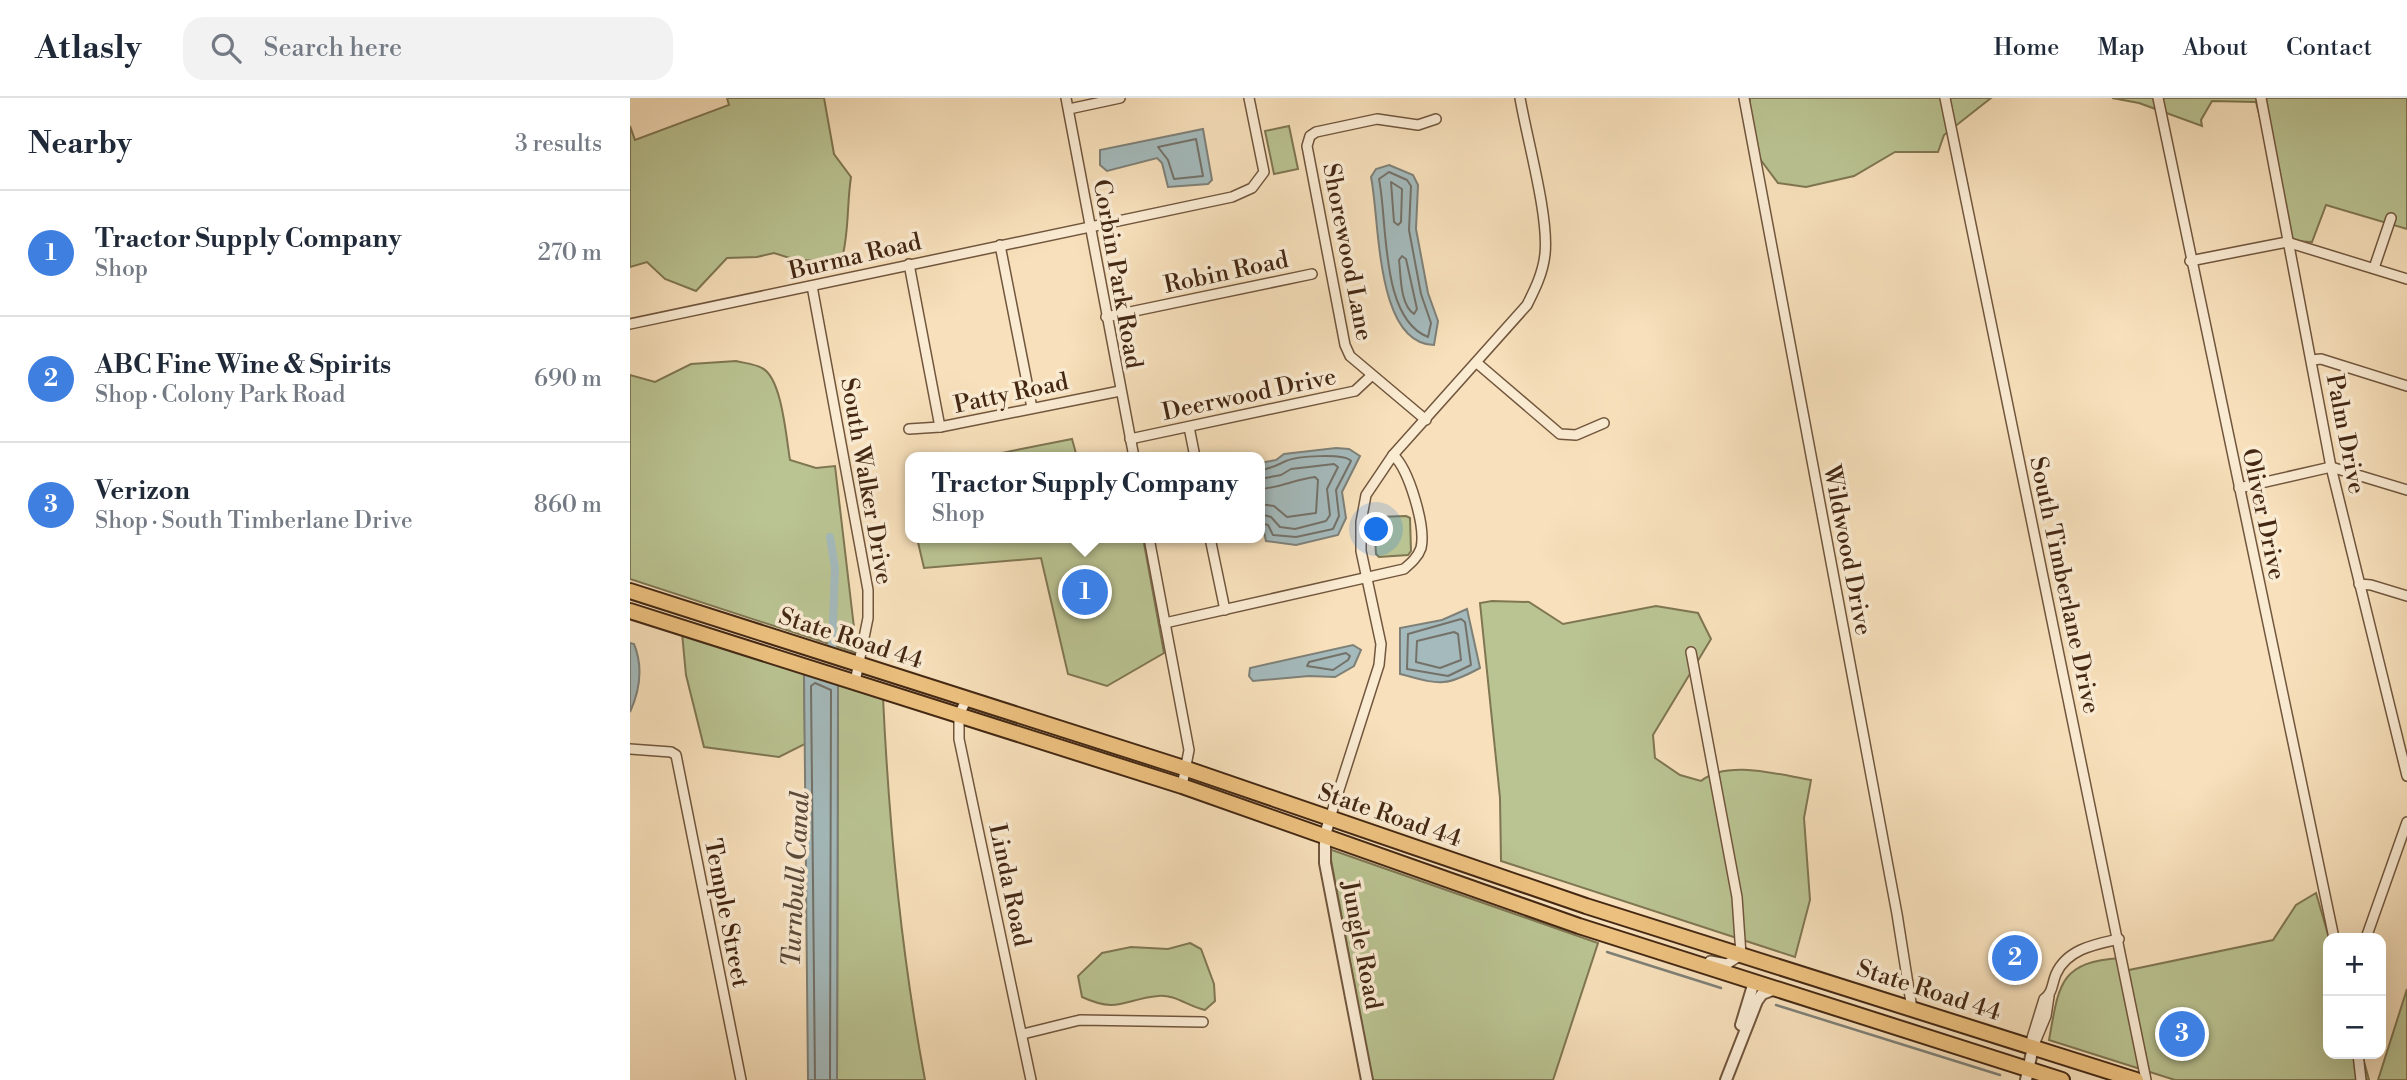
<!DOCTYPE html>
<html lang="en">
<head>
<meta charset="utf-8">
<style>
  body { margin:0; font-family:"Libre Bodoni",serif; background:#f2f2f3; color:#1f2937 }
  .controls { position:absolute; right:21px; bottom:21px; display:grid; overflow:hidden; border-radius:14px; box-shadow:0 7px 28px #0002 }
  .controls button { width:63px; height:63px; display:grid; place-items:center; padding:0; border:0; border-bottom:2px solid #e0e1e3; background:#fff; color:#1f2937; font:35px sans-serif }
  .you { position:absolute; left:747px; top:432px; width:24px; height:24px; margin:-18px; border:5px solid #fff; border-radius:50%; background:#1a73e8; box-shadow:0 0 0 10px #1a73e833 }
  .badge { display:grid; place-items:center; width:46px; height:46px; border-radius:50%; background:#8f2418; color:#fff; font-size:23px; font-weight:700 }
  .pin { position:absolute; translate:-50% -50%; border:4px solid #fff; box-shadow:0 2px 7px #0006 }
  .popup { position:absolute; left:275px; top:354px; width:360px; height:91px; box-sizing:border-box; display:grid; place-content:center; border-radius:14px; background:#fff; filter:drop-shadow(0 2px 5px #0005); font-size:23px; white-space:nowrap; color:#747a83 }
  .popup b { font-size:26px; color:#1f2937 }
  .popup::after { content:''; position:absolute; left:50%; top:100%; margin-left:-14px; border:14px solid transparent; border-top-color:#fff }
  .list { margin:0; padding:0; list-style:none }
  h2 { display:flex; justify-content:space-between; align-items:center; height:91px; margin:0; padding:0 28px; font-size:30px }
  h2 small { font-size:23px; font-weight:400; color:#747a83 }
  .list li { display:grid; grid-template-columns:46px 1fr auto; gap:21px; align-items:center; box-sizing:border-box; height:126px; padding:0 28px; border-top:2px solid #e0e1e3 }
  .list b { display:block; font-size:26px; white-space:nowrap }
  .list p { margin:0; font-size:23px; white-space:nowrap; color:#747a83 }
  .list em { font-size:23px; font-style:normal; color:#747a83 }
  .icon { flex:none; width:38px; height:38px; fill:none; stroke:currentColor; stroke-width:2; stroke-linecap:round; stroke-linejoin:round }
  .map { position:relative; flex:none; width:1777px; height:982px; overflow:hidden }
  header { display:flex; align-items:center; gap:42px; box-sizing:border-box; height:98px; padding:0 35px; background:#fff; border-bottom:2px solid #e0e1e3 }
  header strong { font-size:33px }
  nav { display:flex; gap:38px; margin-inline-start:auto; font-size:24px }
  .search { width:490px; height:63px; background:#f2f2f3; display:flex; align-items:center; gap:18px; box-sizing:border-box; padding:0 24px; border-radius:21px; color:#747a83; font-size:26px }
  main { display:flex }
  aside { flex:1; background:#fff }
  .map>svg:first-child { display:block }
  .green { fill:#bac392; stroke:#7f7652; stroke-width:2 }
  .water { fill:#a4babc; stroke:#7e8078; stroke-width:2 }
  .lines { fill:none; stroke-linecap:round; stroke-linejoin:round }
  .shore { stroke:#747168; stroke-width:2 }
  .stream { stroke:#7e8078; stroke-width:2.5 }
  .canal { stroke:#a4babc; stroke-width:8 }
  .minor-casing { stroke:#71563d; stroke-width:12 }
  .tertiary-casing { stroke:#71563d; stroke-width:14 }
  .primary-casing { stroke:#442813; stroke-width:18 }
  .minor { stroke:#faebd3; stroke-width:9 }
  .tertiary { stroke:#faebd3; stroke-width:10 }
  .primary { stroke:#ecc07e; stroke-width:14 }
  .labels { text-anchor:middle; stroke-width:7; stroke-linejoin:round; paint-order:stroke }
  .street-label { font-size:24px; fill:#442813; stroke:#faebd3 }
  .water-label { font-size:26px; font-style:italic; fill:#5c4c3d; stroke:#faebd3 }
</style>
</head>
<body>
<header>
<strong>Atlasly</strong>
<div class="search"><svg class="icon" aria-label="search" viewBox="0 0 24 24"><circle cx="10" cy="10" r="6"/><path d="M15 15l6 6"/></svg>Search here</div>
<nav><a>Home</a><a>Map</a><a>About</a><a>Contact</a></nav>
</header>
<main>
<aside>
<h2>Nearby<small>3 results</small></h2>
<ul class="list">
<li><span class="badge" style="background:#3f7fe0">1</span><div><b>Tractor Supply Company</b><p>Shop</p></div><em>270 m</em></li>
<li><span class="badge" style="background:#3f7fe0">2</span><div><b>ABC Fine Wine &amp; Spirits</b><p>Shop · Colony Park Road</p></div><em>690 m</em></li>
<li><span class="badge" style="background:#3f7fe0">3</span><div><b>Verizon</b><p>Shop · South Timberlane Drive</p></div><em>860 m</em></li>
</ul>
</aside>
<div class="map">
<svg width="1777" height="982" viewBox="0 0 1777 982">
  <rect width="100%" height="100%" fill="#f7e0bb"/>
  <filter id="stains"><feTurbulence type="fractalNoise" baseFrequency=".00286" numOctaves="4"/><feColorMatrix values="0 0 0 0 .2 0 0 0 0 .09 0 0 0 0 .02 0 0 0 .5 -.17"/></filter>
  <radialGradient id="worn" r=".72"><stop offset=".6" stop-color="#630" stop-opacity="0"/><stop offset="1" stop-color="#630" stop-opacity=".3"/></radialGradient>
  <g class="green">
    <path d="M97 0H194L204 56 221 79C217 104 219 131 213 156L199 163 166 162 144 155 127 159 97 160 66 193 35 181 17 164 0 169V28L5 42 99 7Z"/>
    <polygon points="1120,0 1361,0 1314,37 1308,54 1265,54 1224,78 1176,89 1148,85 1118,45"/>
    <polygon points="1482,0 1777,0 1777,131 1696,107 1682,144 1662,143 1626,4 1582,3 1571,22 1572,28 1509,5"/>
    <polygon points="659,28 668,71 644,76 635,33"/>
    <path d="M106 263C114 265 125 266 132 270 152 280 156 339 160 362L186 370 205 368 227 555 0 481V277L25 284 61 266Z"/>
    <polygon points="442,341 447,359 351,359"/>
    <polygon points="776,418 780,420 781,453 778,457 749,459 746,456 744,422 746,419"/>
    <polygon points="287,440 513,440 534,555 477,588 438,576 411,460 294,470"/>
    <path d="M862 503 899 504 933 526 1026 508 1068 515 1081 541 1023 637 1025 660 1050 677 1071 683C1097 661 1150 677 1181 682L1174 720 1180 802 1165 859 871 763 870 700 850 505Z"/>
    <polygon points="52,535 174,574 175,646 149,659 74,649 56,577"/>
    <path d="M208 585 253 599C259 728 271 855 295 982H207Z"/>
    <polygon points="699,751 968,845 923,982 742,982"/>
    <path d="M1686 795 1699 840 1698 956H1732L1739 982H1545L1419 942C1429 887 1429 864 1490 860L1494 873 1643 842 1666 807Z"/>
    <path d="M560 845 571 851 584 886 585 903 575 912C559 909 545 896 528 898 494 901 489 916 452 899L448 878 472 855 501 849 538 851Z"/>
    <polygon points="1777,891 1777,982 1748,982"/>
  </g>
  <g class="water">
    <polygon points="573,31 582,82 578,86 538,89 532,65 527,60 477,73 470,67 470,52"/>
    <path d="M759 67 783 77 788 87 786 131 798 195 808 223 804 247C745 246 750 122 741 79L746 71Z"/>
    <polygon points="706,350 719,351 730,358 712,394 716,420 708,437 666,447 636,443 630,415 630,365 646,362 654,356"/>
    <path d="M837 511 850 570C813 590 809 586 770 576V530L812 522Z"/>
    <path d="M0 545 4 546C13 568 10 592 0 614Z"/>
    <polygon points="723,547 731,552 724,568 705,579 679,578 623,583 619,578 620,570"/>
    <polygon points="174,574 208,585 207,982 178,982"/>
  </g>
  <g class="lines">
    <g class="shore">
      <polygon points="566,41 573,78 544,81 538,62 528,49"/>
      <path d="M759 74 777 82 781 88 779 132 791 196 801 225 798 239C750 220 758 125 749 81Z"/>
      <polygon points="761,84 772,91 771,124 768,127 764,124"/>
      <path d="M772 158 776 161 787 211 784 216C770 207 771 178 769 162Z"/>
      <path d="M630 372C641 371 647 367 656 363 667 358 714 355 721 363L706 392 709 418 703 431 666 439 643 437 638 427 630 425"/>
      <polyline points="630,381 651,377 661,371 704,366 708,369 697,391 700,417 696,423 665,431 650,429 641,419 630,416"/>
      <path d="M630 391C650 390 666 381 685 379L688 382 686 415 657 419 644 408 630 406"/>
      <polygon points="831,521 835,524 841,567 818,578 777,571 778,536"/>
      <polygon points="824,534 828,536 831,562 810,570 786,564 787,543"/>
      <polygon points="716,555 720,558 718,562 703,572 677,568 679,564"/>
      <polyline points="185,982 181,588 185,585 201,592 200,982"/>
    </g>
    <g class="stream">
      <polyline points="977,854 1091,890"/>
      <polyline points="1146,907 1370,977"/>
    </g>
    <polyline class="canal" points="200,439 205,470 202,550"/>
    <defs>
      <g id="minor">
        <polyline points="436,0 504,359"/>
        <polyline points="1114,0 1267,816 1282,911"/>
        <polyline points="1315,0 1516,982"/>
        <polyline points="1528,0 1704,840"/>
        <polyline points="1631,0 1701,369 1777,678"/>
        <polyline points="439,11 490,0"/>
        <polyline points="370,147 402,310"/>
        <polyline points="1560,163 1657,144 1777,181"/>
        <polyline points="279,166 310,329"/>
        <polyline points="1744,170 1761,120"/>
        <polyline points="182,188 238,492 238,520 225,584"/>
        <polyline points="476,219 682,176"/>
        <polyline points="0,226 602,99 622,90 634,74 619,0"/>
        <polyline points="1682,262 1691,261 1777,288"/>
        <polyline points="847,265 930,336 946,337 974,325"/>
        <polyline points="796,322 720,258 715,247 677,48 680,38 686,34 747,21 788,27 806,21"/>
        <polyline points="559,329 565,359"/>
        <polyline points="279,331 310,329 490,293"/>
        <polyline points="500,341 725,293 741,278"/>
        <polyline points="1609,390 1701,369 1777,392"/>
        <polyline points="519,440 559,652 552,688"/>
        <polyline points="580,440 595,512"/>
        <polyline points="1729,486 1741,487 1777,498"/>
        <path d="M535 525 774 471C781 465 788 459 791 450 796 429 779 371 763 357"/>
        <polyline points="1061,554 1107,799 1111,857 1097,866 1080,863"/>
        <polyline points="337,600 329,617 329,641 401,982"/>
        <polyline points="0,651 41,654 46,657 111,982"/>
        <path d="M700 720 749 567 751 546 731 453V424L736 397 763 357 897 207C905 191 913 175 915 156 919 118 897 41 890 0"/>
        <polyline points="1736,840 1777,724"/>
        <polyline points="393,936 450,922 573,924"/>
        <path d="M1403 949 1402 940 1414 901C1423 895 1422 885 1426 876 1437 851 1466 846 1489 841"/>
        <polyline points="1403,949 1416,918 1419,898"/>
        <polyline points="1728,956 1731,982"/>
      </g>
      <g id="tertiary">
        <polyline points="700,720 695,737 695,765 737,982"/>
        <polyline points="1111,927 1124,884"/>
        <polyline points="1096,982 1127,903 1132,896 1145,891"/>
        <polyline points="1396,982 1403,949"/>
      </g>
      <g id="primary">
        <polyline points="0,493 557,671 956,808 1506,982"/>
        <polyline points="0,513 552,688 949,828 1432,982"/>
      </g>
    </defs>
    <use href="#minor" class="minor-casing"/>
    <use href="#tertiary" class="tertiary-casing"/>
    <use href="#primary" class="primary-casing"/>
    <use href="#minor" class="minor"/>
    <use href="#tertiary" class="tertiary"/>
    <use href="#primary" class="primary"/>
  </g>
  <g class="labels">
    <g class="street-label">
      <text transform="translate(718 154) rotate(79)" y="8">Shorewood Lane</text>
      <text transform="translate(225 158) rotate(-13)" y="8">Burma Road</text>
      <text transform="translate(596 174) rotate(-12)" y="8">Robin Road</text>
      <text transform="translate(488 176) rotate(80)" y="8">Corbin Park Road</text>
      <text transform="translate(381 295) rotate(-12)" y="8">Patty Road</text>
      <text transform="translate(619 296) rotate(-12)" y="8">Deerwood Drive</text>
      <text transform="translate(1716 336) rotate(79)" y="8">Palm Drive</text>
      <text transform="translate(237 383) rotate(80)" y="8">South Walker Drive</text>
      <text transform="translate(1634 416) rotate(78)" y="8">Oliver Drive</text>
      <text transform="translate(1218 452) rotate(79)" y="8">Wildwood Drive</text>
      <text transform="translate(1435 487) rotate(78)" y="8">South Timberlane Drive</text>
      <text transform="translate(221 540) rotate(18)" y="8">State Road 44</text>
      <text transform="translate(760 717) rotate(19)" y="8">State Road 44</text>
      <text transform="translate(380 787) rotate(78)" y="8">Linda Road</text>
      <text transform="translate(97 815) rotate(79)" y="8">Temple Street</text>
      <text transform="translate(732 847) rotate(79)" y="8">Jungle Road</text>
      <text transform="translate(1299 892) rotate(18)" y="8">State Road 44</text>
    </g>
    <g class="water-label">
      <text transform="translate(165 781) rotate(-87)" y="9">Turnbull Canal</text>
    </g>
  </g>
  <rect width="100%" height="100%" filter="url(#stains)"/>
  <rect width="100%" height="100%" fill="url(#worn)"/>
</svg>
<div class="controls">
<button>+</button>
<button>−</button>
</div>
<div class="you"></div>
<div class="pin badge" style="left:455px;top:494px;background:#3f7fe0">1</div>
<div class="popup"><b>Tractor Supply Company</b>Shop</div>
<div class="pin badge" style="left:1385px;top:860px;background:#3f7fe0">2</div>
<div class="pin badge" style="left:1552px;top:936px;background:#3f7fe0">3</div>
</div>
</main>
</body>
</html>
